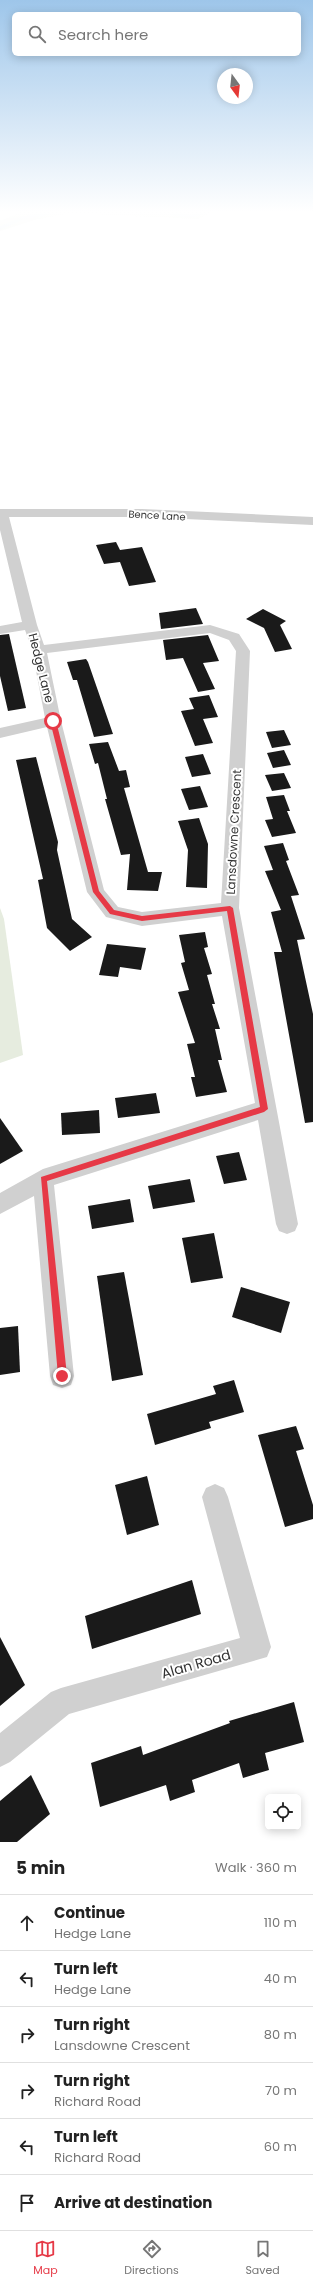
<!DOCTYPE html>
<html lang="en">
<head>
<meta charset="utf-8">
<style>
  body { margin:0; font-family:Poppins,sans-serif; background:#f6f6f6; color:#222 }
  .controls { position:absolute; right:12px; bottom:12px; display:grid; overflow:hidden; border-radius:6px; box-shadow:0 2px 10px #0003 }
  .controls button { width:36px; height:36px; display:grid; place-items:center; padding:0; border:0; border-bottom:1px solid #e0e0e0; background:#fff; color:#222; font:20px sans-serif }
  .compass { position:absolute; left:217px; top:68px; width:36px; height:36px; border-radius:50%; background:#fff; box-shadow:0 2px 10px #0003; rotate:165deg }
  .stop { position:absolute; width:12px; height:12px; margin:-9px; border:3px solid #e63946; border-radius:50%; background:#fff }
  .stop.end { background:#e63946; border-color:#fff; box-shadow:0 1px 4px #0008 }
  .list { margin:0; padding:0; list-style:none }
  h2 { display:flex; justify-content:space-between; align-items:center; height:52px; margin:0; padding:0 16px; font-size:17px }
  h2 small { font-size:13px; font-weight:400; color:#767676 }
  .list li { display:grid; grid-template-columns:26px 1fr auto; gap:12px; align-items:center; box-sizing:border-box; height:56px; padding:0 16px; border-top:1px solid #e0e0e0 }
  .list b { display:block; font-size:15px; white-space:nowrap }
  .list p { margin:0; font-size:13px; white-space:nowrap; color:#767676 }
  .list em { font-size:13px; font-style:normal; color:#767676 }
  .icon { flex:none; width:22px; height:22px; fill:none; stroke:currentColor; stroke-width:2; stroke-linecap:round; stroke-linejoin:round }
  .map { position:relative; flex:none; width:313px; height:1842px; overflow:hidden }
  .search { position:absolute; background:#fff; box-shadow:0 2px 10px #0003; left:12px; right:12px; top:12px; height:44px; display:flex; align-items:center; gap:10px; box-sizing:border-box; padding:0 14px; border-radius:6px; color:#767676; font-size:15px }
  .sheet { height:388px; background:#fff }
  nav { display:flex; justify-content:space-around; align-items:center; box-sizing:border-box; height:56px; border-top:1px solid #e0e0e0; background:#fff; font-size:11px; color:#767676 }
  nav a { display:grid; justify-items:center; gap:2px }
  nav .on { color:#e63946 }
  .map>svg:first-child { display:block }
  .green { fill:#e6ecdf }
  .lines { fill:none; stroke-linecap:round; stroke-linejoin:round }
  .stream { stroke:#cfe2ee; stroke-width:3 }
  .building { fill:#1a1a1a }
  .street { fill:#d0d0d0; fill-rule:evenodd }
  .route { fill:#e63946 }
  .labels { text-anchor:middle; stroke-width:4; stroke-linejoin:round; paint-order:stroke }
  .far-street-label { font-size:10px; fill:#333; stroke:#fff }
  .street-label { font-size:12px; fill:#333; stroke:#fff }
  .near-street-label { font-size:14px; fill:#333; stroke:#fff }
</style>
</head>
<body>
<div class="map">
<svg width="313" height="1842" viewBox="0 0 313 1842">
  <rect width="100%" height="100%" fill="#fff"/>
  <g class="green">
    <polygon points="21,212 213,212 198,219 71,213 34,220 0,231 0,221"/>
    <polygon points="0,908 4,919 23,1055 0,1063"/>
  </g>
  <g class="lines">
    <g class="stream">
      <polyline points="134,212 142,212"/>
      <polyline points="160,212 191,216 207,212"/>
      <polyline points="0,228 23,218 55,212"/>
    </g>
  </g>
  <g class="building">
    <polygon points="116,542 120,550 142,547 156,582 129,586 120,562 104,564 96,545"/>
    <polygon points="196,608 203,624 161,629 159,613"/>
    <polygon points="263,609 286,621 280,625 292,649 275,652 264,628 246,619"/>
    <polygon points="9,634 26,708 8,711 0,676 0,635"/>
    <polygon points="208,635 219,661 203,663 215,689 198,692 183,658 166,660 163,640"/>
    <polygon points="86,659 88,662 113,734 94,737 77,680 73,680 67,662"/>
    <polygon points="209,695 218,717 203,719 213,743 195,746 181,711 194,709 189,698"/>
    <polygon points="284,730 291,745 272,748 266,732"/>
    <polygon points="108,742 119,771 126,770 130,787 124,788 148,872 162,872 158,891 127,890 130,854 121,855 105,799 107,799 98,763 95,764 89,744"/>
    <polygon points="284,750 291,765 273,768 267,753"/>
    <polygon points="203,754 211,774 192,777 185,757"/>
    <polygon points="36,757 58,842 57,850 72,919 92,937 70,951 47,928 38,880 43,879 16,760"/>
    <polygon points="284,773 291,788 272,791 265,775"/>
    <polygon points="200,786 208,807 189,810 181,789"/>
    <polygon points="284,795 290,811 287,811 296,833 272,837 265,820 273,819 266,797"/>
    <polygon points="199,818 208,844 207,888 186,887 188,850 178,821"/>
    <polygon points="283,843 289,860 286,861 299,895 291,896 305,939 297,940 313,1014 313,1122 305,1123 274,952 282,952 271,912 281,910 265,871 273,870 264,846"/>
    <polygon points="205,932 208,947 204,948 212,974 207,975 215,1004 212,1004 220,1029 215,1029 222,1060 218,1060 227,1092 196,1097 191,1077 195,1077 187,1044 195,1043 178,992 189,990 181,963 185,962 179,935"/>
    <polygon points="107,944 146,948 141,970 120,967 118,977 99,975"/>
    <polygon points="156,1093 160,1113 118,1118 115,1098"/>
    <polygon points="99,1110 100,1133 62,1135 61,1113"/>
    <polygon points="0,1118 23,1151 0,1164"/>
    <polygon points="239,1152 247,1180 224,1184 216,1156"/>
    <polygon points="190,1179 195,1202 153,1209 148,1186"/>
    <polygon points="130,1199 134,1222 92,1229 88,1206"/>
    <polygon points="214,1233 223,1278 191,1283 182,1238"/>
    <polygon points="124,1272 143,1375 112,1381 97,1276"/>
    <polygon points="241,1287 290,1302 281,1333 232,1317"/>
    <polygon points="18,1326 20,1372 0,1375 0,1328"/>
    <polygon points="234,1380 244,1412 209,1422 211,1428 155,1445 147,1414 216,1394 213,1386"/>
    <polygon points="296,1426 304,1449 296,1451 313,1505 313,1519 285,1527 258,1435"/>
    <polygon points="147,1476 159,1525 127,1535 115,1485"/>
    <polygon points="192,1580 201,1614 92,1649 85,1616"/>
    <polygon points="0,1637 25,1685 0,1706"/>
    <polygon points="294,1702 304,1742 265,1753 269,1770 243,1778 239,1763 192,1780 195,1792 170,1801 166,1785 100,1807 91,1763 141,1746 143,1755 230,1723 229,1721"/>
    <polygon points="31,1775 50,1814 17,1842 0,1842 0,1801"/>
  </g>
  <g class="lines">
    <g class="street">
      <path d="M0 509H142L313 517V525L142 517H9L37 625 44 645 210 625 239 634 250 651 239 908 298 1224 295 1231 287 1234 279 1231 276 1224 258 1120 54 1185 74 1376 71 1385 62 1388 53 1385 50 1376 34 1196 0 1214V1193L43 1169 255 1103 222 916 142 926 106 917 87 892 47 727 0 738V728L45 718 32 650 25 630 0 634V626L22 622 0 530ZM210 633 229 640 236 651 221 903 142 912 118 907 104 890 61 721 47 653Z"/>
      <polygon points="215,1484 224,1488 228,1497 271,1647 267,1657 69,1714 10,1762 0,1767 0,1733 51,1692 61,1688 240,1638 202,1497 206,1488"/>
    </g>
  </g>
  <linearGradient id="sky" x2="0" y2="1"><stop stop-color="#9ec6ea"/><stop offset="0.45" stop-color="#fff"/><stop offset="1" stop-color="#fff" stop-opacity="0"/></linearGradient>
  <rect width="313" height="470" fill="url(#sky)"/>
  <polygon class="route" points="53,719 56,721 99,891 114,910 142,916 230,906 233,908 268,1109 264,1112 47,1181 67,1376 62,1381 58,1376 41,1177 260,1107 227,911 142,921 110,914 93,892 50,721"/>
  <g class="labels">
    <g class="far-street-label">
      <text transform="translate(157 515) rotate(3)" y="4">Bence Lane</text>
    </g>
    <g class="street-label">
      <text transform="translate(41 668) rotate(76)" y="4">Hedge Lane</text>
      <text transform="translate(234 832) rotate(-87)" y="4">Lansdowne Crescent</text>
    </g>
    <g class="near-street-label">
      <text transform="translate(196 1664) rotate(-16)" y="5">Alan Road</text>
    </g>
  </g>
</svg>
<div class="controls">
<button><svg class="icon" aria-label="locate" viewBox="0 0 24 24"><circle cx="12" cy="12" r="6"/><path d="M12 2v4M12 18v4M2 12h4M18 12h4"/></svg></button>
</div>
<svg class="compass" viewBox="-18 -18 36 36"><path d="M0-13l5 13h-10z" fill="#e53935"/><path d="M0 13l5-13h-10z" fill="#767676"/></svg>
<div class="stop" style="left:53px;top:721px"></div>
<div class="stop end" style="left:62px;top:1376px"></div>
<div class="search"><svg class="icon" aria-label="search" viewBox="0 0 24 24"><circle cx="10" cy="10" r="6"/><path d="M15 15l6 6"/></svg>Search here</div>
</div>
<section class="sheet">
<h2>5 min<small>Walk · 360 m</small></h2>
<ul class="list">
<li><svg class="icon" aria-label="ahead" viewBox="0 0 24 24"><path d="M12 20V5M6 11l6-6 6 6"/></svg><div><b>Continue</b><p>Hedge Lane</p></div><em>110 m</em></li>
<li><svg class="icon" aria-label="left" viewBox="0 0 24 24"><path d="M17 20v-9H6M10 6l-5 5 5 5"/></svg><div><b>Turn left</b><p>Hedge Lane</p></div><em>40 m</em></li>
<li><svg class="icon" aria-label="right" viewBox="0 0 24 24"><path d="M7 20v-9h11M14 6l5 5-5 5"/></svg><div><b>Turn right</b><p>Lansdowne Crescent</p></div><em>80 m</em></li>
<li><svg class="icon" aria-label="right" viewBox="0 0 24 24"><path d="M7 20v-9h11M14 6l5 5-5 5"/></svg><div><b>Turn right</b><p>Richard Road</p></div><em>70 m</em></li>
<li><svg class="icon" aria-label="left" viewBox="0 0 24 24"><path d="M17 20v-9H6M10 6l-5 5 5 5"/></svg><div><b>Turn left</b><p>Richard Road</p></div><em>60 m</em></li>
<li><svg class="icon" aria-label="arrive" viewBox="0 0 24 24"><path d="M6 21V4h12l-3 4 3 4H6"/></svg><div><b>Arrive at destination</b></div></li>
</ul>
</section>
<nav>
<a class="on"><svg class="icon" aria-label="map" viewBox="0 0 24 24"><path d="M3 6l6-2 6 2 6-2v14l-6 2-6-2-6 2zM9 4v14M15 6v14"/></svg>Map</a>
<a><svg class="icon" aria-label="directions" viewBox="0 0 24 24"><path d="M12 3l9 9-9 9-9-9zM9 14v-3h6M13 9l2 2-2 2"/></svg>Directions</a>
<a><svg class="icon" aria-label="saved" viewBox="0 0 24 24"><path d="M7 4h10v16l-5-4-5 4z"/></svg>Saved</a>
</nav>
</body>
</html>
